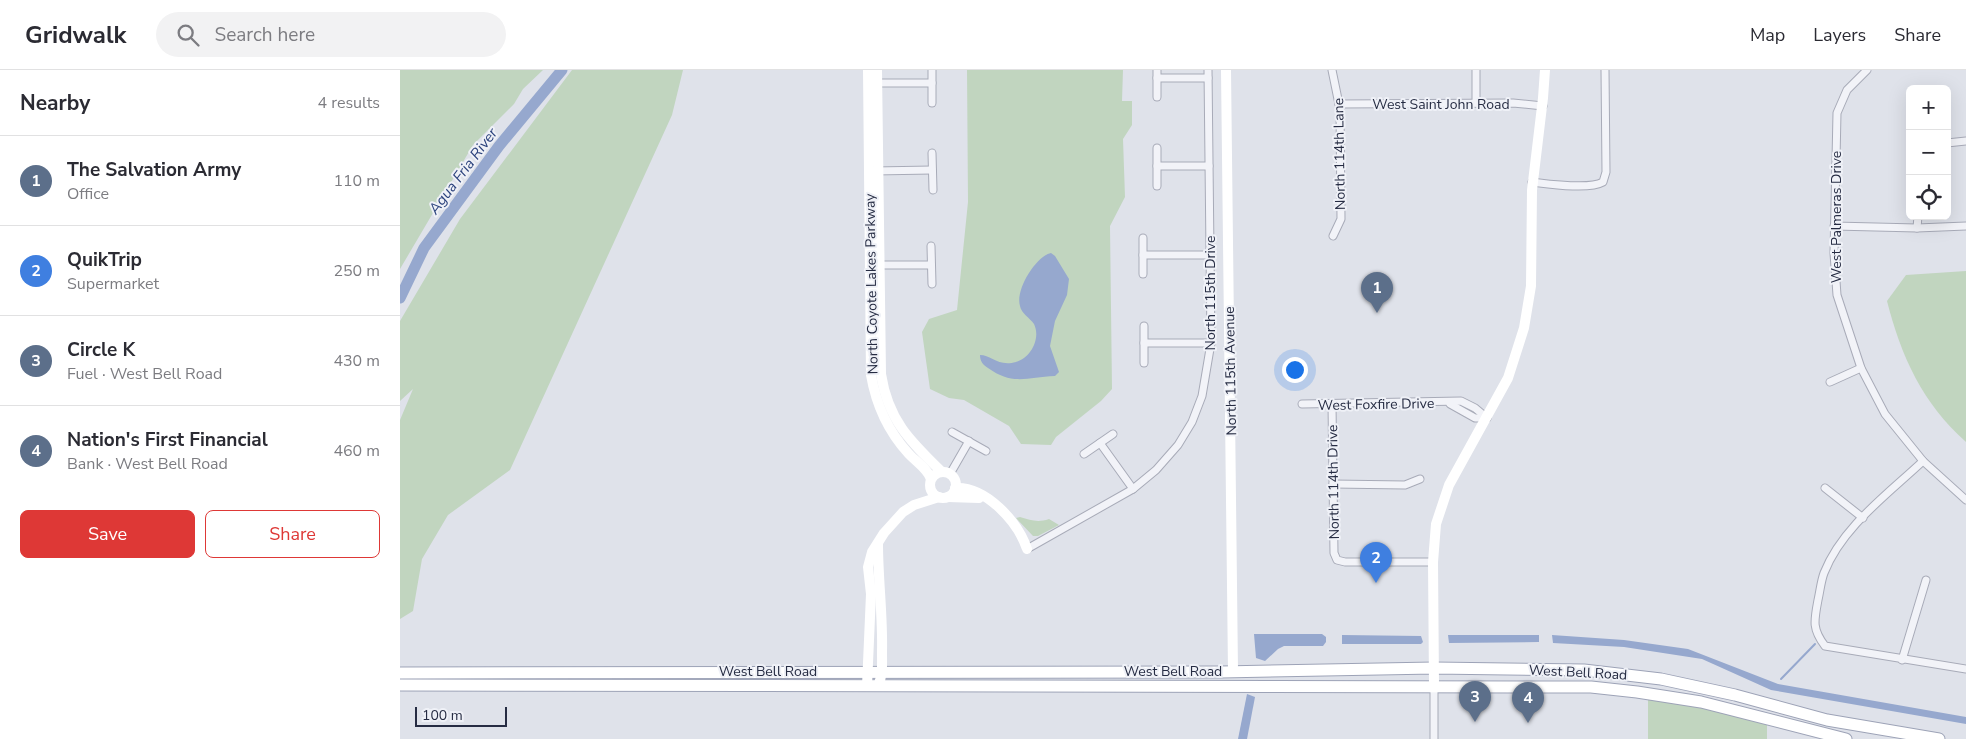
<!DOCTYPE html>
<html lang="en">
<head>
<meta charset="utf-8">
<style>
  body { margin:0; font-family:"Nunito Sans",sans-serif; background:#f2f2f3; color:#2b2b33 }
  .controls { position:absolute; right:15px; top:15px; display:grid; overflow:hidden; border-radius:8px; box-shadow:0 5px 20px #0002 }
  .controls button { width:45px; height:45px; display:grid; place-items:center; padding:0; border:0; border-bottom:1px solid #e1e1e2; background:#fff; color:#2b2b33; font:25px sans-serif }
  .scale { position:absolute; left:15px; bottom:12px; width:92px; box-sizing:border-box; padding-left:5px; border:2px solid #262c43; border-top:0; font-size:14px; line-height:18px; white-space:nowrap; color:#262c43; -webkit-text-stroke:4px #eff1f7; paint-order:stroke }
  .you { position:absolute; left:894px; top:299px; width:18px; height:18px; margin:-12px; border:4px solid #fff; border-radius:50%; background:#1a73e8; box-shadow:0 0 0 8px #1a73e833 }
  .badge { display:grid; place-items:center; width:32px; height:32px; border-radius:50%; background:#de3836; color:#fff; font-size:16px; font-weight:700 }
  .pin { position:absolute; translate:-50% -41px; filter:drop-shadow(0 1px 2px #0008) }
  .pin::after { content:''; position:absolute; top:26px; width:18px; height:15px; background:inherit; clip-path:polygon(0 0,100% 0,50% 100%) }
  .list { margin:0; padding:0; list-style:none }
  h2 { display:flex; justify-content:space-between; align-items:center; height:65px; margin:0; padding:0 20px; font-size:21px }
  h2 small { font-size:16px; font-weight:400; color:#7c7c81 }
  .list li { display:grid; grid-template-columns:32px 1fr auto; gap:15px; align-items:center; box-sizing:border-box; height:90px; padding:0 20px; border-top:1px solid #e1e1e2 }
  .list b { display:block; font-size:19px; white-space:nowrap }
  .list p { margin:0; font-size:16px; white-space:nowrap; color:#7c7c81 }
  .list em { font-size:16px; font-style:normal; color:#7c7c81 }
  .actions { display:flex; gap:10px; padding:15px 20px }
  .actions a { flex:1; padding:11px 0; border:1px solid #de3836; border-radius:8px; text-align:center; font-size:18px; color:#de3836 }
  .actions .main { background:#de3836; color:#fff }
  .icon { flex:none; width:28px; height:28px; fill:none; stroke:currentColor; stroke-width:2; stroke-linecap:round; stroke-linejoin:round }
  .map { position:relative; flex:none; width:1566px; height:669px; overflow:hidden }
  header { display:flex; align-items:center; gap:30px; box-sizing:border-box; height:70px; padding:0 25px; background:#fff; border-bottom:1px solid #e1e1e2 }
  header strong { font-size:24px }
  nav { display:flex; gap:28px; margin-inline-start:auto; font-size:18px }
  .search { width:350px; height:45px; background:#f2f2f3; display:flex; align-items:center; gap:12px; box-sizing:border-box; padding:0 18px; border-radius:28px; color:#7c7c81; font-size:19px }
  main { display:flex }
  aside { flex:1; background:#fff }
  .map>svg:first-child { display:block }
  .green { fill:#c1d5bf }
  .water { fill:#96a8ce }
  .lines { fill:none; stroke-linecap:round; stroke-linejoin:round }
  .stream { stroke:#96a8ce; stroke-width:2 }
  .river { stroke:#96a8ce; stroke-width:11 }
  .street-casing { stroke:#a8abb8; stroke-width:9 }
  .primary-casing { stroke:#9da3b7; stroke-width:13 }
  .street { stroke:#f2f3f8; stroke-width:7 }
  .secondary { stroke:#fff; stroke-width:10 }
  .primary { stroke:#fff; stroke-width:11 }
  .labels { text-anchor:middle; stroke-width:4; stroke-linejoin:round; paint-order:stroke }
  .street-label { font-size:14px; fill:#262c43; stroke:#eff1f7 }
  .water-label { font-size:15px; font-style:italic; fill:#2b427c; stroke:#eff1f7 }
</style>
</head>
<body>
<header>
<strong>Gridwalk</strong>
<div class="search"><svg class="icon" aria-label="search" viewBox="0 0 24 24"><circle cx="10" cy="10" r="6"/><path d="M15 15l6 6"/></svg>Search here</div>
<nav><a>Map</a><a>Layers</a><a>Share</a></nav>
</header>
<main>
<aside>
<h2>Nearby<small>4 results</small></h2>
<ul class="list">
<li><span class="badge" style="background:#5c6f8a">1</span><div><b>The Salvation Army</b><p>Office</p></div><em>110 m</em></li>
<li><span class="badge" style="background:#3f7fe0">2</span><div><b>QuikTrip</b><p>Supermarket</p></div><em>250 m</em></li>
<li><span class="badge" style="background:#5c6f8a">3</span><div><b>Circle K</b><p>Fuel · West Bell Road</p></div><em>430 m</em></li>
<li><span class="badge" style="background:#5c6f8a">4</span><div><b>Nation's First Financial</b><p>Bank · West Bell Road</p></div><em>460 m</em></li>
</ul>
<div class="actions"><a class="main">Save</a><a>Share</a></div>
</aside>
<div class="map">
<svg width="1566" height="669" viewBox="0 0 1566 669">
  <rect width="100%" height="100%" fill="#dfe2ea"/>
  <g class="green">
    <polygon points="0,0 143,0 123,19 114,34 73,75 0,199"/>
    <polygon points="172,0 283,0 272,45 110,400 48,445 22,489 13,541 0,549 0,350 13,319 0,331 0,251 60,149"/>
    <polygon points="567,0 723,0 722,31 732,31 732,55 723,69 725,127 710,156 712,319 701,331 656,367 651,375 621,374 609,356 564,330 549,328 530,319 522,262 529,249 557,240 568,132"/>
    <path d="M1566 201V372C1522 333 1501 286 1487 231L1506 205Z"/>
    <path d="M620 447C631 450 637 453 649 449L659 455 638 466H633L616 448Z"/>
    <polygon points="1248,628 1300,637 1367,654 1367,669 1248,669"/>
  </g>
  <g class="water">
    <path d="M651 183 655 186 669 209 667 225 655 251 650 276 659 302 655 306C627 307 613 316 588 298 583 295 580 291 580 285 591 285 598 297 616 292 631 288 641 268 634 254 630 248 621 243 620 236 615 220 636 186 651 183Z"/>
    <polygon points="854,564 922,564 926,567 926,572 923,576 884,576 878,579 865,591 856,588"/>
    <polygon points="942,565 1021,566 1023,572 1021,574 942,574"/>
    <polygon points="1048,565 1139,565 1139,572 1049,573"/>
    <polygon points="1152,565 1224,570 1288,579 1378,614 1566,647 1566,654 1371,620 1302,589 1224,577 1153,573"/>
    <polygon points="847,624 855,627 847,669 838,669"/>
  </g>
  <g class="lines">
    <polyline class="stream" points="1381,609 1415,574"/>
    <polyline class="river" points="0,228 24,178 99,76 162,0"/>
    <defs>
      <g id="street">
        <polyline points="532,0 532,33"/>
        <polyline points="932,0 940,39 941,149 933,166"/>
        <polyline points="1076,0 1076,33"/>
        <polyline points="1467,0 1447,20 1437,43 1434,183 1437,225 1461,298 1485,344 1523,391 1566,430"/>
        <polyline points="757,8 808,8"/>
        <polyline points="473,13 532,13"/>
        <polyline points="757,27 757,0"/>
        <polyline points="939,34 1113,33 1143,36"/>
        <polyline points="1547,73 1566,71"/>
        <polyline points="532,83 533,120"/>
        <polyline points="757,96 809,96"/>
        <polyline points="474,101 532,100"/>
        <path d="M1132 112C1149 114 1189 120 1203 112L1206 102 1205 0"/>
        <polyline points="757,116 757,78"/>
        <polyline points="1434,156 1517,158 1566,156"/>
        <polyline points="1517,158 1518,146"/>
        <polyline points="743,168 743,204"/>
        <polyline points="531,176 532,214"/>
        <polyline points="743,185 810,185"/>
        <polyline points="477,195 531,195"/>
        <polyline points="744,256 744,293"/>
        <polyline points="744,273 811,273"/>
        <polyline points="1430,312 1461,298"/>
        <polyline points="902,334 1061,331 1075,338 1087,348"/>
        <polyline points="932,334 934,483 937,490 945,492 1033,492"/>
        <polyline points="1050,334 1075,348 1087,348"/>
        <polyline points="552,362 586,381"/>
        <polyline points="700,373 733,419"/>
        <polyline points="684,384 713,364"/>
        <path d="M1523 391C1488 424 1442 457 1424 503 1421 511 1420 521 1418 530 1414 551 1412 559 1425 576L1566 599"/>
        <polyline points="550,404 569,371"/>
        <polyline points="933,414 1005,415 1020,409"/>
        <polyline points="1425,418 1463,448"/>
        <polyline points="627,479 733,419 756,400 778,375 792,352 802,326 811,273 808,0"/>
        <polyline points="1502,590 1526,510"/>
        <polyline points="1034,616 1034,669"/>
      </g>
      <g id="primary">
        <polyline points="0,603 821,602 1034,598 1184,600 1261,609 1335,625 1427,650 1539,669"/>
        <polyline points="0,615 1191,617 1237,622 1301,632 1446,669"/>
      </g>
    </defs>
    <use href="#street" class="street-casing"/>
    <use href="#primary" class="primary-casing"/>
    <use href="#street" class="street"/>
    <g class="secondary">
      <path d="M468 0 471 305C476 334 488 361 508 383 516 392 527 398 531 409"/>
      <path d="M477 0 481 304C488 350 510 371 542 402"/>
      <polyline points="826,0 833,601"/>
      <circle cx="543" cy="415" r="13"/>
      <path d="M555 418C586 416 618 452 627 479"/>
      <polyline points="548,427 579,428"/>
      <path d="M478 474C478 510 483 546 482 582 482 594 483 605 478 616"/>
      <polyline points="467,616 471,524 468,497 472,482 484,463 503,442 514,435 539,427"/>
      <polyline points="1034,616 1033,492 1036,454 1049,415 1108,308 1124,258 1131,216 1132,120 1143,28 1145,0"/>
    </g>
    <use href="#primary" class="primary"/>
  </g>
  <g class="labels">
    <g class="street-label">
      <text x="1041" y="39">West Saint John Road</text>
      <text transform="translate(939 84) rotate(-91)" y="5">North 114th Lane</text>
      <text transform="translate(1436 147) rotate(-90)" y="5">West Palmeras Drive</text>
      <text transform="translate(471 214) rotate(-91)" y="5">North Coyote Lakes Parkway</text>
      <text transform="translate(810 223) rotate(-90)" y="5">North 115th Drive</text>
      <text transform="translate(830 301) rotate(-91)" y="5">North 115th Avenue</text>
      <text transform="translate(976 334) rotate(-1)" y="5">West Foxfire Drive</text>
      <text transform="translate(933 412) rotate(-91)" y="5">North 114th Drive</text>
      <text x="368" y="606">West Bell Road</text>
      <text x="773" y="606">West Bell Road</text>
      <text transform="translate(1178 602) rotate(3)" y="5">West Bell Road</text>
    </g>
    <g class="water-label">
      <text transform="translate(63 101) rotate(-53)" y="5">Agua Fria River</text>
    </g>
  </g>
</svg>
<div class="controls">
<button>+</button>
<button>−</button>
<button><svg class="icon" aria-label="locate" viewBox="0 0 24 24"><circle cx="12" cy="12" r="6"/><path d="M12 2v4M12 18v4M2 12h4M18 12h4"/></svg></button>
</div>
<div class="scale">100 m</div>
<div class="you"></div>
<div class="pin badge" style="left:977px;top:243px;background:#5c6f8a">1</div>
<div class="pin badge" style="left:976px;top:513px;background:#3f7fe0">2</div>
<div class="pin badge" style="left:1075px;top:652px;background:#5c6f8a">3</div>
<div class="pin badge" style="left:1128px;top:653px;background:#5c6f8a">4</div>
</div>
</main>
</body>
</html>
